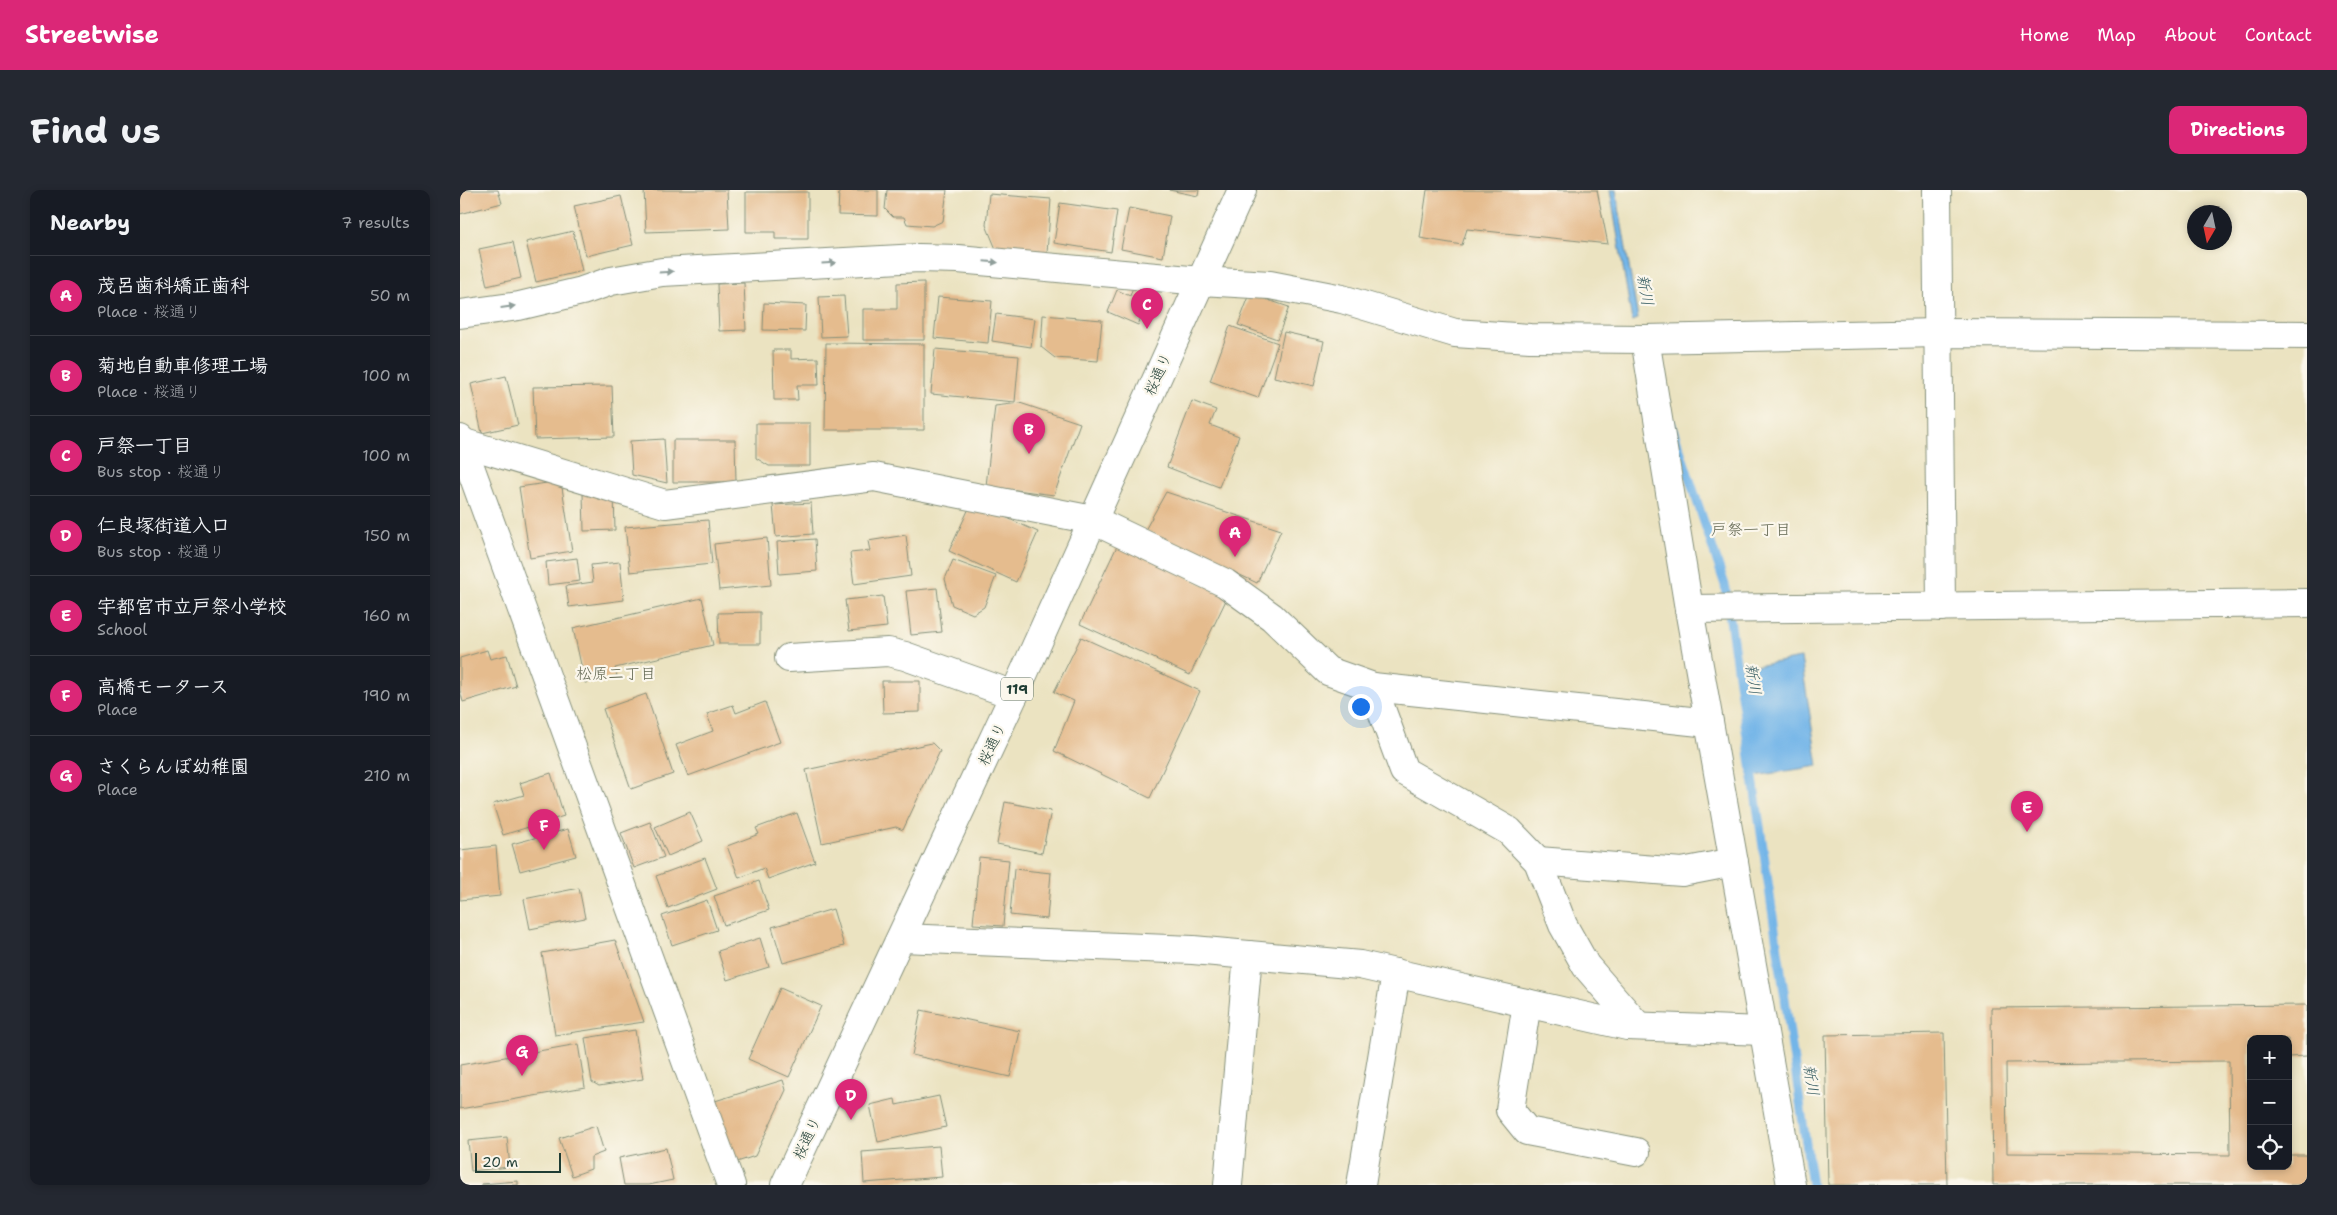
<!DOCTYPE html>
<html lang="en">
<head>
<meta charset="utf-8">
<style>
  body { margin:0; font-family:"Shantell Sans","Klee One",sans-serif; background:#242831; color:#f1f3f6 }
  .controls { position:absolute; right:15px; bottom:15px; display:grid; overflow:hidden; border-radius:10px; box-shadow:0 2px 8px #0003 }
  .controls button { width:45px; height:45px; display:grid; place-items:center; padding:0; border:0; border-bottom:1px solid #363941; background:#171b24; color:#f1f3f6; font:25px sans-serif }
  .compass { position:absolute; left:1727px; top:15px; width:45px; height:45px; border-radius:50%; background:#171b24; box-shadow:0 2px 8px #0003; rotate:189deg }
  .scale { position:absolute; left:15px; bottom:12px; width:86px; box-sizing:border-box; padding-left:5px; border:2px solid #1f3d34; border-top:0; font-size:14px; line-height:18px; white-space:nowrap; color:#1f3d34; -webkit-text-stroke:4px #fbf7ec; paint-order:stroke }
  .you { position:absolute; left:900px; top:516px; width:18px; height:18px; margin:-12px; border:4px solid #fff; border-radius:50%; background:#1a73e8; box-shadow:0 0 0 8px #1a73e833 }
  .badge { display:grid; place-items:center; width:32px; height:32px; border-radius:50%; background:#db2777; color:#fff; font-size:16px; font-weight:700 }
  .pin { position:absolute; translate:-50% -41px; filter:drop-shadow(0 1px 2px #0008) }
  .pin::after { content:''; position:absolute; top:26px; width:18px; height:15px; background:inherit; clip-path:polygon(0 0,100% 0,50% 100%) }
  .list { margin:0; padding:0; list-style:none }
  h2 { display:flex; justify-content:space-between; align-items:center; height:65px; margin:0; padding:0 20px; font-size:21px }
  h2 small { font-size:16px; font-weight:400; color:#9ea1a6 }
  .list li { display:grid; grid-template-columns:32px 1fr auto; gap:15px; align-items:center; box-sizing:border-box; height:80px; padding:0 20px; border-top:1px solid #363941 }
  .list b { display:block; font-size:19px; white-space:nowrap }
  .list p { margin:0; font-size:16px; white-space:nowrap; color:#9ea1a6 }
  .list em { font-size:16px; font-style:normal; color:#9ea1a6 }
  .icon { flex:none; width:28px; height:28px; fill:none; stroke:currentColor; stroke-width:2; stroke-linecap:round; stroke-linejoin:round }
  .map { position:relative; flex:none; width:1847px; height:995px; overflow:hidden; border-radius:10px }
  header { display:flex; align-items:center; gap:30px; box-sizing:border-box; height:70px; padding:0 25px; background:#db2777; color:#fff }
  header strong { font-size:24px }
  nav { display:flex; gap:28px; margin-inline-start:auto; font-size:18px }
  .intro { display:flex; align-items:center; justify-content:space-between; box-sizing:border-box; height:120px; padding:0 30px }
  h1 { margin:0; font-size:35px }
  .button { padding:12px 22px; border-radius:10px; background:#db2777; color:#fff; font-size:18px; font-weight:700 }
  main { display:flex; gap:30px; padding:0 30px }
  aside { flex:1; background:#171b24; border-radius:10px; box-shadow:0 2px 8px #0003 }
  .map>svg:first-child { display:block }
  .water { fill:#73b5e8; stroke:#49798e }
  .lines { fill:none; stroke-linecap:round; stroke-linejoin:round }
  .stream { stroke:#73b5e8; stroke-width:9 }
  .building { fill:#e5bc8e; fill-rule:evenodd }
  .minor-casing { stroke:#85907a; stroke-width:30 }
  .highway-casing { stroke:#85907a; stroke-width:30 }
  .minor { stroke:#fff; stroke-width:28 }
  .highway { stroke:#fff; stroke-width:28 }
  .oneway { fill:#8f9e9a }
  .labels { text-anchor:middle; stroke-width:4.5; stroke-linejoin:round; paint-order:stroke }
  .shield { fill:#fbf7ec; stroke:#61756b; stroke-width:1 }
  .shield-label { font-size:14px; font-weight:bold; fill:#1f3d34 }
  .street-label { font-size:15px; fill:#1f3d34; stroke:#fbf7ec }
  .water-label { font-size:16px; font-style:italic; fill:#345b61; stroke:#fbf7ec }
  .neighbourhood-label { font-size:16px; fill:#646954; stroke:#fbf7ec }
</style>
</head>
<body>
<header>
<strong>Streetwise</strong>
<nav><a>Home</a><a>Map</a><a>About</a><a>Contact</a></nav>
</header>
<div class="intro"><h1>Find us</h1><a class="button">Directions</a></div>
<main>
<aside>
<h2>Nearby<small>7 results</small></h2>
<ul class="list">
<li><span class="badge">A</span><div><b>茂呂歯科矯正歯科</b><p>Place · 桜通り</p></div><em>50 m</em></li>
<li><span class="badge">B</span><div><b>菊地自動車修理工場</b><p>Place · 桜通り</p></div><em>100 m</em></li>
<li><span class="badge">C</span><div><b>戸祭一丁目</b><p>Bus stop · 桜通り</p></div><em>100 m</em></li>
<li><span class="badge">D</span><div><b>仁良塚街道入口</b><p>Bus stop · 桜通り</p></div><em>150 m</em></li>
<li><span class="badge">E</span><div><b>宇都宮市立戸祭小学校</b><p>School</p></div><em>160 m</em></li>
<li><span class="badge">F</span><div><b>高橋モータース</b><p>Place</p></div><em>190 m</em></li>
<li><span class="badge">G</span><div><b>さくらんぼ幼稚園</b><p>Place</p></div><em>210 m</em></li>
</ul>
</aside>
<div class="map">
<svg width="1847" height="995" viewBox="0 0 1847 995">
  <rect width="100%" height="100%" fill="#fbf7ec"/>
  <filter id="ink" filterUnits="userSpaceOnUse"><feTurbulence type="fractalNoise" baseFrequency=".02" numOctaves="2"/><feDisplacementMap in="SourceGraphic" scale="10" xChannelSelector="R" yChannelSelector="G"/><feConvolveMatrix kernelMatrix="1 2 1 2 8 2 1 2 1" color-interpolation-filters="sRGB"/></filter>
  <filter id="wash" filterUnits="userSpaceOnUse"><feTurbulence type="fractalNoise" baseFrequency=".0096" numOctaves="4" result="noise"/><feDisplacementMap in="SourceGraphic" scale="20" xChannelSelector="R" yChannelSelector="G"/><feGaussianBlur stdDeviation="1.12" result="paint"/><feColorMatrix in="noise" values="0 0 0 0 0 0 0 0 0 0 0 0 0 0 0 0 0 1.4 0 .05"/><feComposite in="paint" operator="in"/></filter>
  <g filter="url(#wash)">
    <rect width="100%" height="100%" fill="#ebe3c1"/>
    <g class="water">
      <polygon points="1150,0 1156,0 1178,129 1172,131"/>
      <polygon points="1341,468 1358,576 1295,586 1278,479"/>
    </g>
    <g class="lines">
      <polyline class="stream" points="1211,233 1265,395 1352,995"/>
    </g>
    <g id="blocks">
      <g class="building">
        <polygon points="0,0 38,0 42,13 0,24"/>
        <polygon points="184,0 267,0 269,39 186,42"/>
        <polygon points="379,0 418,0 418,26 378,25"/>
        <polygon points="427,0 487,0 483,31 472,36 447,34 444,27 433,27 425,19"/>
        <polygon points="709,0 739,0 738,6"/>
        <polygon points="967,0 1137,0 1148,54 1007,39 1002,55 960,48"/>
        <polygon points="286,2 348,2 348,49 315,49 315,42 286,42"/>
        <polygon points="529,4 591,9 587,63 536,59 526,35"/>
        <polygon points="161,6 173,55 126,66 114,16"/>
        <polygon points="600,13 657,21 651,62 594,53"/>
        <polygon points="669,18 710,26 703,67 661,59"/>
        <polygon points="113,41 122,81 76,92 66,52"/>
        <polygon points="53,52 61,88 27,96 19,59"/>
        <polygon points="464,92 464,150 403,150 403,119 437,119 437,93"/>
        <polygon points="284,93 286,140 259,141 257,94"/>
        <polygon points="673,97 692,100 678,135 648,122 657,100 670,106"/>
        <polygon points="790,104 829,117 817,149 778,135"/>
        <polygon points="384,106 387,146 361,147 359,107"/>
        <polygon points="478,107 532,111 528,153 474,148"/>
        <polygon points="304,113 346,115 345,141 303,140"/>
        <polygon points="536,124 575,129 571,157 532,151"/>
        <polygon points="583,125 642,130 638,171 595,168 581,157"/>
        <polygon points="770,136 818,153 798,208 750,191"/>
        <polygon points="824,142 864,151 854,196 814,187"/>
        <polygon points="366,153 464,154 464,240 365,240"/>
        <polygon points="475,159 559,166 555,212 471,204"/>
        <polygon points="313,160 331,160 331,169 358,168 359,195 337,195 338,210 314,210"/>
        <polygon points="46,186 58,235 22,243 11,194"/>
        <polygon points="152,196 154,247 75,249 73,197"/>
        <polygon points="732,211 756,220 750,235 779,246 759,297 707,277"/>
        <polygon points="560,213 620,233 594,305 526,296 535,216"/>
        <polygon points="296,233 350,233 350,276 309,276 296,268"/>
        <polygon points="204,249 207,293 172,285 170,251"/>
        <polygon points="213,250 275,250 276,292 213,292"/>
        <polygon points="101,291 112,361 70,368 59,297"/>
        <polygon points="706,302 821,340 797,393 685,340"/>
        <polygon points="123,303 154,303 155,340 124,341"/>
        <polygon points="512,312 578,342 556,392 489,361"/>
        <polygon points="351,313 353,344 316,347 313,315"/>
        <polygon points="248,330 252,374 170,382 165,337"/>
        <polygon points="446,345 451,386 394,394 390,363 410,361 408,351"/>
        <polygon points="307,348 311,395 259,400 254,354"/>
        <polygon points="355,349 357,381 319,384 317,352"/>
        <polygon points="658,354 768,406 730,485 620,434"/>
        <polygon points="117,368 120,391 88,395 86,372"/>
        <polygon points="493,370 536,386 524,417 513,424 492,415 485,389"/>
        <polygon points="160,372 164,410 109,417 106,396 133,392 131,375"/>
        <polygon points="477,398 482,442 451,445 446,401"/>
        <polygon points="423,406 427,437 389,441 385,410"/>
        <polygon points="242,408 253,455 155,478 157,486 125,493 113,438"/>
        <polygon points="300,422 300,454 259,454 258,423"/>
        <polygon points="621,447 740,501 690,608 594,561 614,511 594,502"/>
        <polygon points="27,460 30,469 47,465 56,496 3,512 0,500 0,468"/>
        <polygon points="422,491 460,491 460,522 423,523"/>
        <polygon points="186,504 213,584 171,599 143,519"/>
        <polygon points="305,512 320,552 228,586 216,555 253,541 247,524 273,515 276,523"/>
        <polygon points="472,553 480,561 443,640 436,637 362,653 346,580"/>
        <polygon points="91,583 104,626 43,645 33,614 64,605 60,593"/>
        <polygon points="545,612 591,621 582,663 537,654"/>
        <polygon points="230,622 243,651 208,666 195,637"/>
        <polygon points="337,623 355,672 308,689 304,678 279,688 267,656 299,644 296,638"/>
        <polygon points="190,632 204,667 174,678 161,643"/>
        <polygon points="108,639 116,666 60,681 52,654"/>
        <polygon points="36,656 40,706 0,710 0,660"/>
        <polygon points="519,667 549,670 543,736 513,734"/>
        <polygon points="245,668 257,699 208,718 196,686"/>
        <polygon points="554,679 591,683 587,729 550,725"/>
        <polygon points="299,691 309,720 264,735 254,706"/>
        <polygon points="119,698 125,728 70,739 64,709"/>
        <polygon points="247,710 257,740 212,755 202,726"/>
        <polygon points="373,719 384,756 323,773 312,737"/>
        <polygon points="300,748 309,777 267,790 258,761"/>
        <polygon points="155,750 184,832 95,845 82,763"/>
        <polygon points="320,798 361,816 329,887 288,869"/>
        <path d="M1847 815V866L1828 867V849H1791L1790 867 1791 976H1828V965H1847V995H1533L1531 818ZM1769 871 1770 965 1547 963 1546 873Z"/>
        <polygon points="461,820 560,841 550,887 452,865"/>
        <polygon points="175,840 183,889 139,896 132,892 125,848"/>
        <polygon points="1484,843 1487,995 1368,995 1365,845"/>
        <polygon points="118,854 125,897 0,919 0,875"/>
        <polygon points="323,890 326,900 295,966 274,973 255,911"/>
        <polygon points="479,906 486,937 418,952 410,915 435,909 436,915"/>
        <polygon points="136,936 144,962 131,967 131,979 112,986 99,948"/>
        <polygon points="47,947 50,977 11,981 8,951"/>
        <polygon points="479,956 482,987 404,993 402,962"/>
        <polygon points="206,958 213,990 189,995 164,995 159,968"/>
        <polygon points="58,991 58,995 21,995 21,994"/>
      </g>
    </g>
  </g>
  <g filter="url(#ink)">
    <use href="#blocks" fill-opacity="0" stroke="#85907a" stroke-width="1"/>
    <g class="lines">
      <defs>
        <g id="minor">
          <polyline points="1477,0 1481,417"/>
          <polyline points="0,124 59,116 122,101 151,91 202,82 459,68 498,69 741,91 810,95 882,109 995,143 1070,148 1185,149 1479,143 1847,145"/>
          <polyline points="1185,149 1229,419 1331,995"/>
          <polyline points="0,249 271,995"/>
          <polyline points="1,252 205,314 414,287 633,330 765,393 812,427 868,481 913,497 944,581 1049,641 1078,671 1103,735 1126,776 1178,836"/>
          <polyline points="1229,419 1847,413"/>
          <polyline points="329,468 428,462 445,466 554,505"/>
          <polyline points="913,497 1249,533"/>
          <polyline points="1078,671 1222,682 1274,672"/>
          <polyline points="442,748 733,760 900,775 1167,836 1303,841"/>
          <polyline points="1067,813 1050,920 1067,941 1176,962"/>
          <polyline points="768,995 788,765"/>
          <polyline points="901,995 936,783"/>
        </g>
        <polyline id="highway" points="325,995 554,505 782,0"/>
      </defs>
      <use href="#minor" class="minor-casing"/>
      <use href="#highway" class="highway-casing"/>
      <use href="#minor" class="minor"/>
      <use href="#highway" class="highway"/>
    </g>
    <defs><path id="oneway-solid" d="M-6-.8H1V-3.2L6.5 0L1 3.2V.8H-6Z" transform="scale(1.25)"/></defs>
    <g class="oneway">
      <use href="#oneway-solid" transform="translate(531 72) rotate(5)"/>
      <use href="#oneway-solid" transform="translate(369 73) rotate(-3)"/>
      <use href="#oneway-solid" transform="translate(206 82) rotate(-4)"/>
      <use href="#oneway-solid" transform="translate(48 117) rotate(-8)"/>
    </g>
  </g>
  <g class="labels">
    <rect class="shield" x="541" y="487.5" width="32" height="23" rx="4"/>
    <g class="shield-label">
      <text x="557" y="504">119</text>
    </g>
    <g class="street-label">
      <text transform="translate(698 184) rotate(-66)" y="5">桜通り</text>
      <text transform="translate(532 554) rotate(-65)" y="5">桜通り</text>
      <text transform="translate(347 948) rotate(-65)" y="5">桜通り</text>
    </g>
    <g class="water-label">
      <text transform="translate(1186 100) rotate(80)" y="6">新川</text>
      <text transform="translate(1294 489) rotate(82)" y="6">新川</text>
      <text transform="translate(1352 890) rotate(82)" y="6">新川</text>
    </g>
    <g class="neighbourhood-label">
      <text x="1291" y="345">戸祭一丁目</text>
      <text x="156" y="489">松原二丁目</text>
    </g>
  </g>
</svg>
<div class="controls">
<button>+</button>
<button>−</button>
<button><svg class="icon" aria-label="locate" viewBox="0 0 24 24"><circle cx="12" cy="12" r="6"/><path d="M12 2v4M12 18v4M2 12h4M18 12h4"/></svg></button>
</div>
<svg class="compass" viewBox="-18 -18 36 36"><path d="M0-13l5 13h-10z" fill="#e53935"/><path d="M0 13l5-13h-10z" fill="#9ea1a6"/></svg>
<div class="scale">20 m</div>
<div class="you"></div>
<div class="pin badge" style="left:775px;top:367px">A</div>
<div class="pin badge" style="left:569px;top:264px">B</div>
<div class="pin badge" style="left:687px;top:139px">C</div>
<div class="pin badge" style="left:391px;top:930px">D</div>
<div class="pin badge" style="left:1567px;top:642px">E</div>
<div class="pin badge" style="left:84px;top:660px">F</div>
<div class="pin badge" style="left:62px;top:886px">G</div>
</div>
</main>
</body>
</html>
